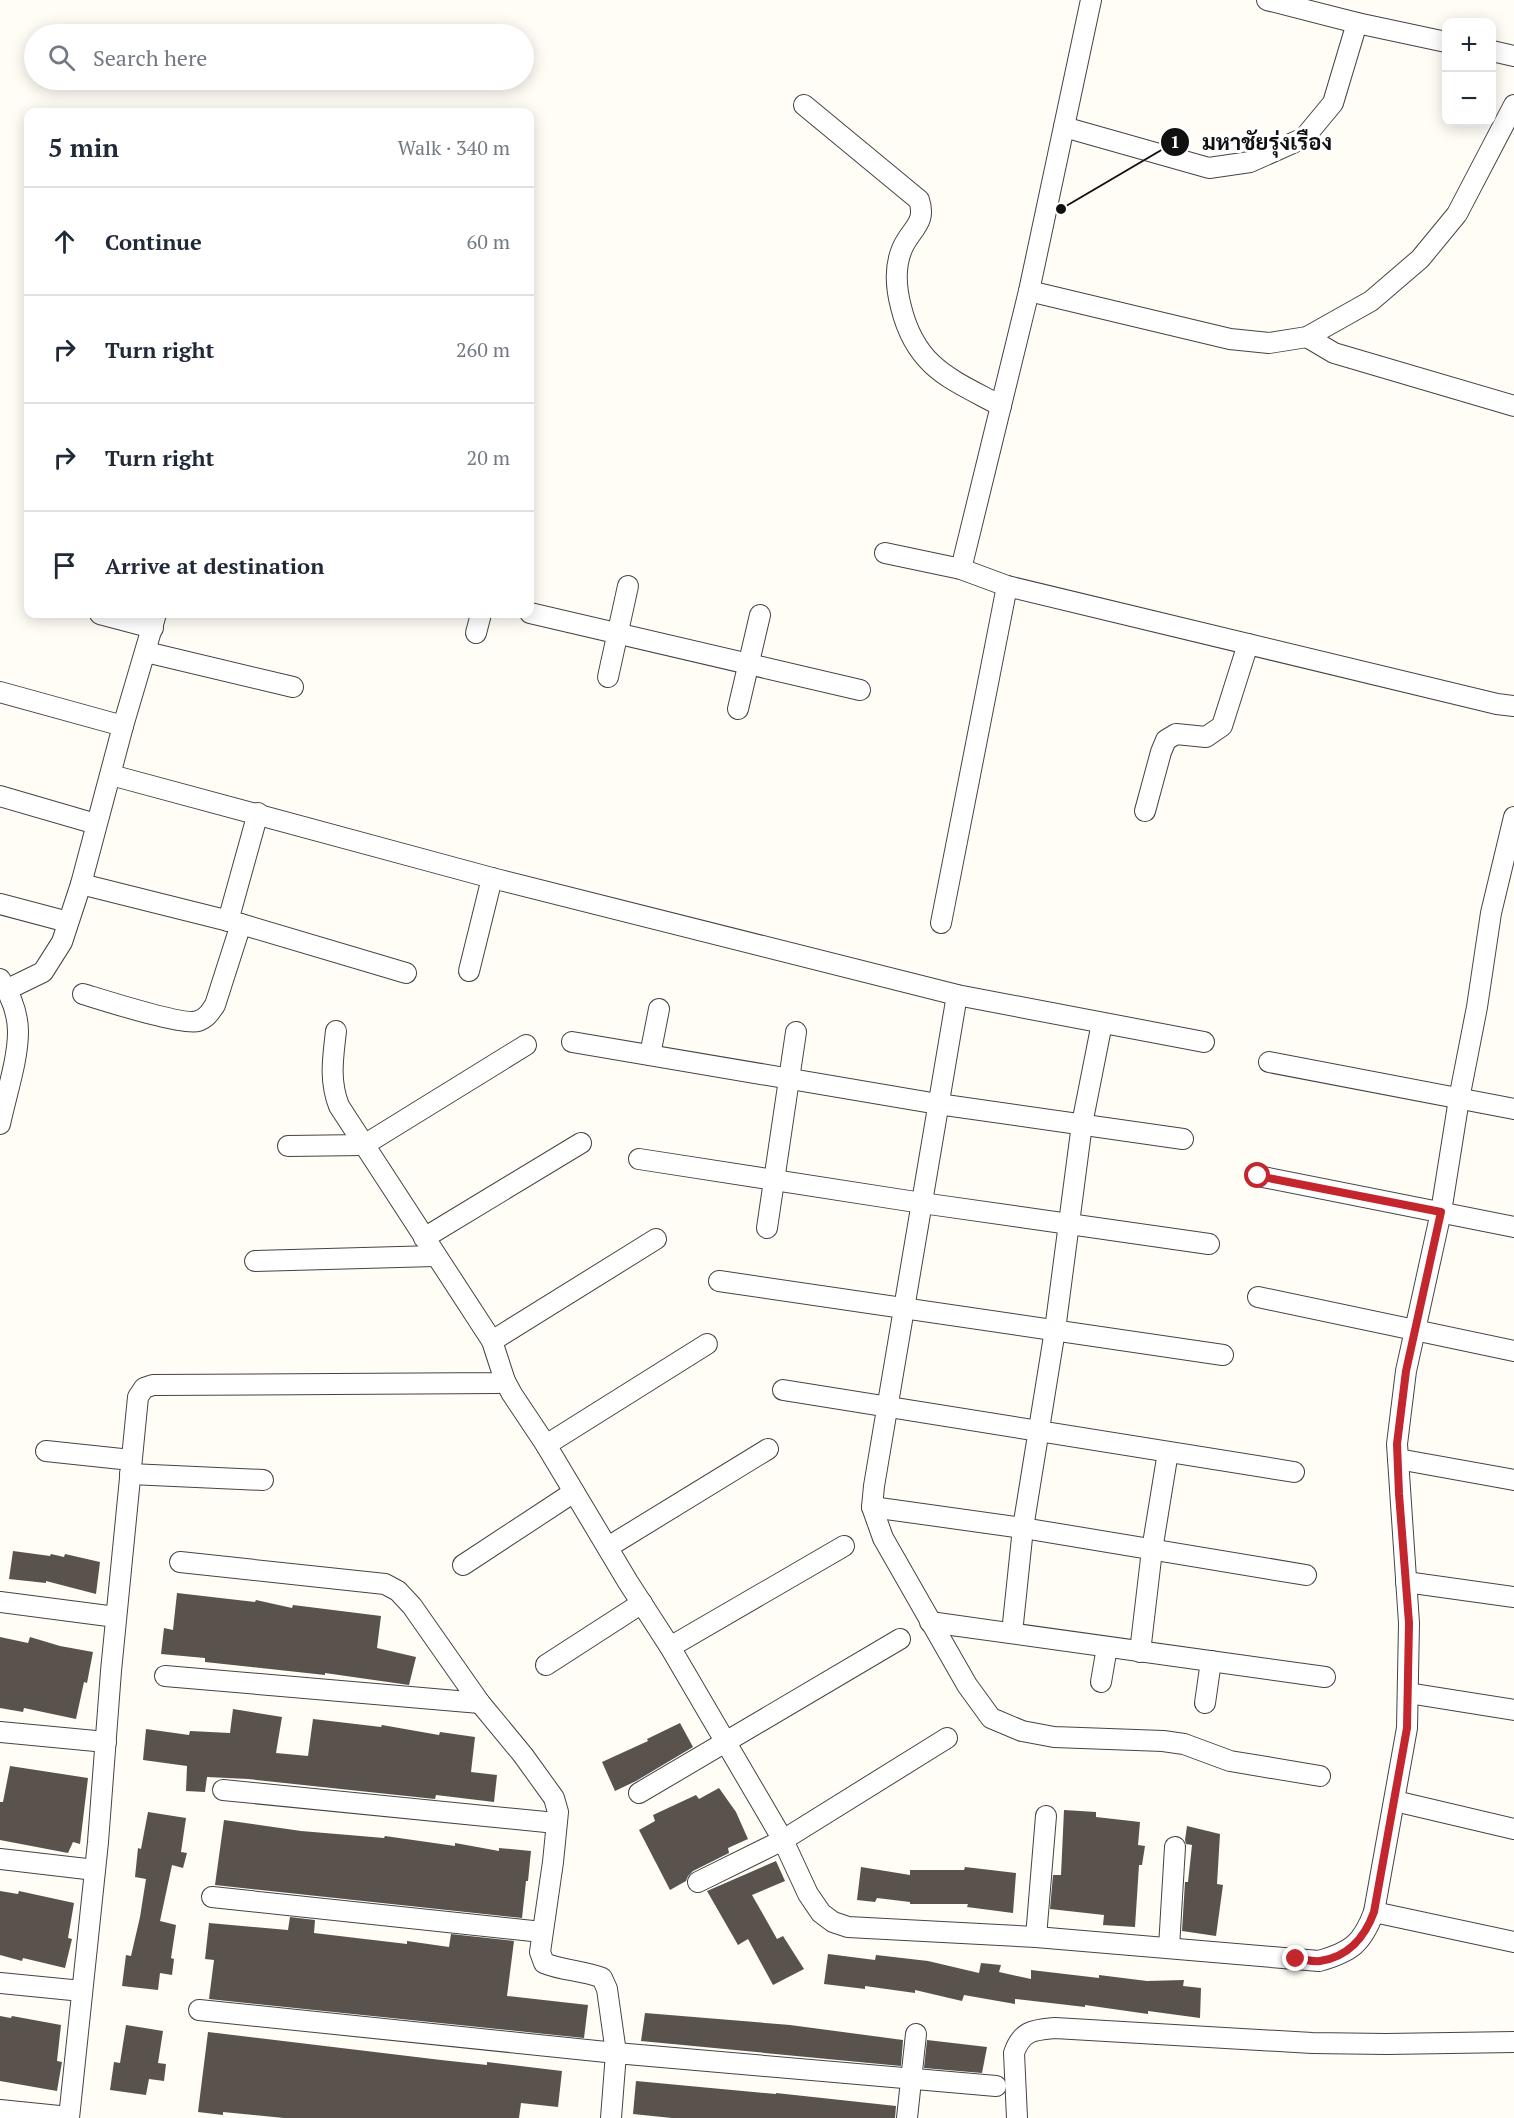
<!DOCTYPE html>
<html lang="en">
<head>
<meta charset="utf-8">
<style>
  body { margin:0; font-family:"PT Serif",Sarabun,serif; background:#f2f2f3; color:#1f2937 }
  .controls { position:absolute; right:18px; top:18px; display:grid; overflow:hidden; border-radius:12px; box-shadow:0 3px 15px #0003 }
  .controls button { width:54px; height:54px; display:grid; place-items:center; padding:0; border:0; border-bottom:2px solid #e0e1e3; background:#fff; color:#1f2937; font:30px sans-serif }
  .stop { position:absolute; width:18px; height:18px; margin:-14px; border:4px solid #c4262e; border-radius:50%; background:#fff }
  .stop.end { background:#c4262e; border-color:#fff; box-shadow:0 2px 6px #0008 }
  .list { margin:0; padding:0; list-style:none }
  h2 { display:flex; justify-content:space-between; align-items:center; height:78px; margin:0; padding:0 24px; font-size:26px }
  h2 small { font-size:20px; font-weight:400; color:#747a83 }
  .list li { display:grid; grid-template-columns:39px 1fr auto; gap:18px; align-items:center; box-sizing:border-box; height:108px; padding:0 24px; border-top:2px solid #e0e1e3 }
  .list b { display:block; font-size:22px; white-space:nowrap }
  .list em { font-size:20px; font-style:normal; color:#747a83 }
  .icon { flex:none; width:33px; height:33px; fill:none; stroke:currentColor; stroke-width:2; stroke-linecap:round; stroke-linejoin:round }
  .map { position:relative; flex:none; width:1514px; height:2118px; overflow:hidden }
  .search { position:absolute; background:#fff; box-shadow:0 3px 15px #0003; left:24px; top:24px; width:510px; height:66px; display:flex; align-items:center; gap:15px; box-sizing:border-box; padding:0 21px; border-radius:33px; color:#747a83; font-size:22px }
  .panel { position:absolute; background:#fff; box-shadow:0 3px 15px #0003; left:24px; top:108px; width:510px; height:510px; border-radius:12px }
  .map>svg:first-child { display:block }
  .building { fill:#5a524d }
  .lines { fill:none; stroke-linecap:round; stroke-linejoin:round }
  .street-casing { stroke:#444; stroke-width:22 }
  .street { stroke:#fff; stroke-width:20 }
  .route { stroke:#c4262e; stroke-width:8 }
  .leader { fill:none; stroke:#111; stroke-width:2 }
  .callout-dot { fill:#111; stroke:#fff; stroke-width:2 }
  .mark-label { font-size:18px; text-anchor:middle; font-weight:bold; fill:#fff }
  .callout-label { font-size:22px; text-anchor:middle; font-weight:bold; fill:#111; stroke:#fff; stroke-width:6; stroke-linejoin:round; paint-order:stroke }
</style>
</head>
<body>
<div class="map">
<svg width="1514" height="2118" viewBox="0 0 1514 2118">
  <rect width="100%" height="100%" fill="#fffdf5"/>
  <g class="building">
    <polygon points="13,1551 50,1556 51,1554 64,1557 65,1554 100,1562 96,1594 46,1581 46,1583 9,1579"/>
    <polygon points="177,1593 255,1602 256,1600 292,1608 293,1605 381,1616 377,1648 416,1657 409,1685 325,1673 325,1675 205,1662 205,1658 161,1654 164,1628 173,1630"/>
    <polygon points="0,1637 28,1643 30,1637 60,1646 93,1652 87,1683 84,1682 76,1719 24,1708 23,1712 0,1708"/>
    <polygon points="233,1709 282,1717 276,1753 308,1756 313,1719 381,1727 382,1725 439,1735 440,1732 475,1737 471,1772 497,1775 494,1802 436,1795 435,1799 248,1779 207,1777 205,1792 186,1791 187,1766 143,1760 146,1729 189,1735 190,1731 230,1733"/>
    <polygon points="680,1723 693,1747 636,1781 615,1791 602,1762 648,1741 647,1739"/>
    <polygon points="10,1766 88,1778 80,1844 73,1842 68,1853 0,1840 0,1802 3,1802"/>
    <polygon points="719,1788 736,1812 748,1839 728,1848 729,1853 693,1871 688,1876 686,1881 670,1890 639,1830 655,1821 653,1815 696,1795 699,1799"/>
    <polygon points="1064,1810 1096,1812 1096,1817 1140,1822 1138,1845 1145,1846 1142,1865 1139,1865 1135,1927 1103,1925 1104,1915 1050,1909 1053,1875 1061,1875"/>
    <polygon points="148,1812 186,1818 181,1852 187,1853 183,1868 172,1865 160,1921 176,1925 171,1958 174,1959 172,1975 160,1973 158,1990 122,1986 126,1955 131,1956 140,1917 146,1879 135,1877 138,1848 141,1849"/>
    <polygon points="224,1820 301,1831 384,1838 385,1836 455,1846 455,1843 499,1851 499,1848 531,1851 528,1881 526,1881 522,1918 215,1885"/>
    <polygon points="1187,1826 1220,1834 1217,1884 1223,1885 1216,1936 1182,1931 1185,1882 1188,1882 1192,1845 1186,1844 1185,1840"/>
    <polygon points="776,1861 785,1881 752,1895 777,1939 783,1936 804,1969 773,1985 748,1939 738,1945 707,1891"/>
    <polygon points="861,1867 910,1875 910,1870 964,1870 965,1867 1016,1873 1013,1913 967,1907 968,1904 910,1904 910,1902 877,1898 875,1902 857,1900"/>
    <polygon points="0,1891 18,1894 19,1891 74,1903 68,1938 72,1939 65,1968 23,1958 22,1961 0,1955"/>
    <polygon points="290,1917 315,1920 314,1933 407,1944 407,1941 449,1947 451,1934 514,1941 507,1996 588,2005 584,2038 209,1999 214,1960 205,1959 209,1923 288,1930"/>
    <polygon points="828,1954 875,1960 876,1955 928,1961 979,1973 981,1963 1001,1965 999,1972 1031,1979 1031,1970 1099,1978 1099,1975 1147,1981 1184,1980 1183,1986 1201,1988 1200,2018 1148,2011 1148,2014 1085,2005 1085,2007 1015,1999 1015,2004 964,1995 962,2001 915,1990 915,1993 865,1986 865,1989 824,1984"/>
    <polygon points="645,2013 790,2025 903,2040 901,2066 641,2041"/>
    <polygon points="0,2016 11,2018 12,2016 61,2025 57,2061 62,2062 57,2091 0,2081"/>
    <polygon points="126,2025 163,2031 158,2063 166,2064 164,2081 149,2079 146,2095 110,2090 114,2062 120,2063"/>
    <polygon points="208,2032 441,2060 487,2065 487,2062 562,2071 558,2107 521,2103 519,2118 284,2118 223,2112 223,2115 198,2112"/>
    <polygon points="927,2040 987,2047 982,2073 924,2068"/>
    <polygon points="636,2081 776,2094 776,2093 896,2106 895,2118 672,2118 633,2114"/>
  </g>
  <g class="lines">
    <defs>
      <g id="street">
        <polyline points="1267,0 1357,23 1446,42"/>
        <polyline points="1492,51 1514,56"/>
        <path d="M804 105 919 200C927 224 910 229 902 249 894 268 896 288 901 307 916 368 951 379 1001 406"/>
        <polyline points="1064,127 1209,168 1250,162 1304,138 1333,103 1357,23"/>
        <polyline points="1029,291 1230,339 1269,343 1307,337 1371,301 1420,259 1457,214 1514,105"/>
        <polyline points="1307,337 1334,353 1514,406"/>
        <polyline points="885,553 961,569 1007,586 1497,704 1514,706"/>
        <polyline points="961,569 1029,291 1091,0"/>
        <polyline points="530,613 860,690"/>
        <polyline points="100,614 153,628"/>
        <polyline points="476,633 481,614"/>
        <polyline points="146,652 293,687"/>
        <polyline points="608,677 628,586"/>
        <polyline points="0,692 123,726"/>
        <polyline points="738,709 760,615"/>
        <polyline points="111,775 492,878 957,995 1204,1042"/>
        <polyline points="0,796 96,824"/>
        <polyline points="1145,811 1161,752 1166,740 1176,734 1206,737 1222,726 1248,644"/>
        <polyline points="81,884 241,924 406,973"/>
        <polyline points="0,904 68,922"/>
        <polyline points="228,921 258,813"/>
        <polyline points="941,923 1007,586"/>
        <polyline points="469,971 492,878"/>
        <polyline points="6,990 43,972 62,942 81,884 123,726 156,614"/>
        <path d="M83 994C103 1000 183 1026 198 1021 207 1018 210 1012 215 1005L241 924"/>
        <polyline points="957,995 874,1486 872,1507 883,1538 967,1685 991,1718 1022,1731 1054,1737 1163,1741 1184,1744 1230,1761 1320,1776"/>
        <path d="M336 1031C333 1058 329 1080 339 1106L492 1341 505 1381 512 1394 546 1445 628 1582 670 1647 783 1840 808 1894 821 1913 833 1922 848 1927 1036 1937 1319 1961C1351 1952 1362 1944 1374 1912L1407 1728 1409 1623 1397 1444 1406 1371 1441 1212 1459 1099 1477 1007 1491 913 1514 817"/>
        <polyline points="572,1042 938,1104 1183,1139"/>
        <polyline points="650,1055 659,1009"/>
        <polyline points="1269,1062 1514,1109"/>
        <path d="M0 1124C6 1095 18 1060 18 1032 18 1013 10 994 0 979"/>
        <polyline points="288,1146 364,1145 526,1045"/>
        <polyline points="639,1159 922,1203 1209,1244"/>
        <polyline points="1258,1176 1514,1227"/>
        <polyline points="767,1228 796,1032"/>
        <polyline points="424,1238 581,1143"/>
        <polyline points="255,1261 435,1256"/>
        <polyline points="719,1281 1223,1355"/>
        <polyline points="1258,1297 1514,1351"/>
        <polyline points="492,1341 656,1239"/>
        <polyline points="783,1390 1294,1472"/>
        <polyline points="546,1445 707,1344"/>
        <polyline points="46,1451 131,1460"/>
        <polyline points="1398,1459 1514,1480"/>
        <polyline points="130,1474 263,1480"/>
        <polyline points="872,1507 1023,1528 1306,1575"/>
        <polyline points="608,1547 768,1449"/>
        <path d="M180 1562 385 1584 398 1591 412 1606 480 1703 523 1755 554 1798 558 1812 553 1862 540 1952 544 1963C563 1971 583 1970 602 1978L607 1989 616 2053 611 2118"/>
        <polyline points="463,1565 574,1492"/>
        <polyline points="1406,1582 1514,1597"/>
        <polyline points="0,1602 116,1617"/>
        <polyline points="930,1622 1325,1677"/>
        <polyline points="1012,1633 1023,1528 1055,1330 1082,1124 1102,1023"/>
        <polyline points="670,1647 844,1546"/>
        <polyline points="1140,1652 1152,1550 1168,1452"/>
        <polyline points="546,1665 642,1603"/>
        <polyline points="165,1676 480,1703"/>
        <polyline points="1101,1682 1107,1647"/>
        <polyline points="1408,1693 1514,1710"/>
        <polyline points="1205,1703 1211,1661"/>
        <polyline points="0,1732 106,1742"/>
        <polyline points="223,1790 556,1823"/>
        <polyline points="639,1793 900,1639"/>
        <polyline points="1395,1801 1514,1829"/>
        <polyline points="0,1859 95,1870"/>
        <polyline points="698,1882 783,1840 947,1738"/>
        <polyline points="212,1897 542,1932"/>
        <polyline points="1374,1912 1514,1942"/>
        <polyline points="1036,1937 1046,1816"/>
        <polyline points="1169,1947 1175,1847"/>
        <polyline points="0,1983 82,1991"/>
        <polyline points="199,2010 616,2053 996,2086"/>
        <polyline points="0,2110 69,2117"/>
        <polyline points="69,2118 98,1842 111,1671 138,1397 144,1388 153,1385 498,1383 505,1381"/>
        <polyline points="907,2118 916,2034"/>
        <path d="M1017 2118 1014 2053C1022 2030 1034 2030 1055 2028L1312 2043 1386 2044 1514 2042"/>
      </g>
    </defs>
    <use href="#street" class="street-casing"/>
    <use href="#street" class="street"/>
  </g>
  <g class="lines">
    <path class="route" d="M1258 1176 1441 1212 1406 1371 1397 1444 1399 1494 1409 1623 1407 1728 1374 1912C1365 1937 1348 1957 1320 1961 1312 1962 1303 1959 1296 1959"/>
  </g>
  <path class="leader" d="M1061 209L1175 142"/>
  <g class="callout-dot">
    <circle cx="1061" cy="209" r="6"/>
    <circle cx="1175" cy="142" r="15"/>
  </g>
  <g class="mark-label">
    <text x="1175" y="148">1</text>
  </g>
  <g class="callout-label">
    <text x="1267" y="150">มหาชัยรุ่งเรือง</text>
  </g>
</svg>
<div class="controls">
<button>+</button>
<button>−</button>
</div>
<div class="stop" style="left:1258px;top:1176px"></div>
<div class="stop end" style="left:1296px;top:1959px"></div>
<div class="search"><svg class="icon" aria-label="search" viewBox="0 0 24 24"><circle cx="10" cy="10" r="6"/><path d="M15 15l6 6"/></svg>Search here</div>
<section class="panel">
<h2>5 min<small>Walk · 340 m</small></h2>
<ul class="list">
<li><svg class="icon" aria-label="ahead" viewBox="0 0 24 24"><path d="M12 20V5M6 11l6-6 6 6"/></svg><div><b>Continue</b></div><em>60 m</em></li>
<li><svg class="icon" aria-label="right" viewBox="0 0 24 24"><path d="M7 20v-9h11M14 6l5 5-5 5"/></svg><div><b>Turn right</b></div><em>260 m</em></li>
<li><svg class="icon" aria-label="right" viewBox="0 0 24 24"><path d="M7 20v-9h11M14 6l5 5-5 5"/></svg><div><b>Turn right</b></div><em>20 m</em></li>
<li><svg class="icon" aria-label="arrive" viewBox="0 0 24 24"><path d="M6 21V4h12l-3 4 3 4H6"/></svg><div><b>Arrive at destination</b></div></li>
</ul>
</section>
</div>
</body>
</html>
